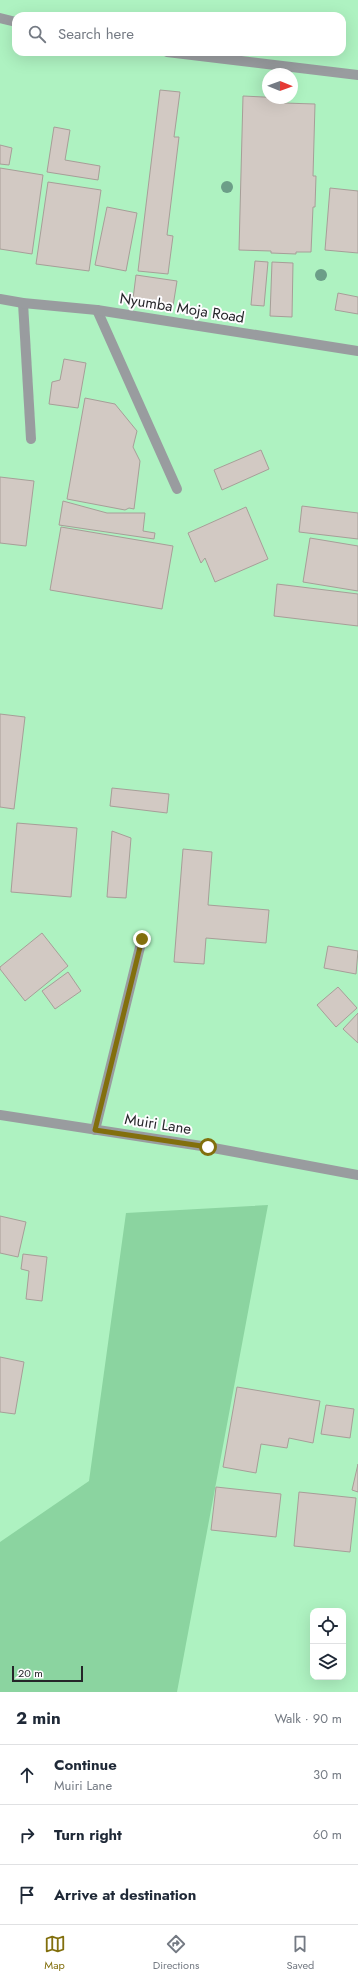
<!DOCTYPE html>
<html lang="en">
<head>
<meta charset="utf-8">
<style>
  body { margin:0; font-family:Jost,sans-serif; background:#f2f2f3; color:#1f2937 }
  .controls { position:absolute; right:12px; bottom:12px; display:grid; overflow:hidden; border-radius:8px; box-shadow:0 4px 16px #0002 }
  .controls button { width:36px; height:36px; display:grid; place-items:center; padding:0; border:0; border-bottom:1px solid #e0e1e3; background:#fff; color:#1f2937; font:20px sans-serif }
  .compass { position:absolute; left:262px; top:68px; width:36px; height:36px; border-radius:50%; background:#fff; box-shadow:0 4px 16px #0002; rotate:91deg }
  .scale { position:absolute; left:12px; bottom:10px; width:71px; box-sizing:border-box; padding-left:4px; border:2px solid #252529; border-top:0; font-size:11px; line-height:14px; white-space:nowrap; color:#252529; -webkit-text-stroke:3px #fdfcfe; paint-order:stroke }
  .stop { position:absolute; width:12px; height:12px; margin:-9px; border:3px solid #826f0d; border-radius:50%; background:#fff }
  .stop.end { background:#826f0d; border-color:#fff; box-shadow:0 1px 4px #0008 }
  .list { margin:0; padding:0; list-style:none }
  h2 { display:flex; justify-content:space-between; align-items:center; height:52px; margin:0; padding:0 16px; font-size:17px }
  h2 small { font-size:13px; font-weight:400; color:#747a83 }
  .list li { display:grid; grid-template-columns:26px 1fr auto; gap:12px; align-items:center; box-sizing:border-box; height:60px; padding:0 16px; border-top:1px solid #e0e1e3 }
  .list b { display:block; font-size:15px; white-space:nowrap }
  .list p { margin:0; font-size:13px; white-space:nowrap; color:#747a83 }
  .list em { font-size:13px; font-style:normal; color:#747a83 }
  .icon { flex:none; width:22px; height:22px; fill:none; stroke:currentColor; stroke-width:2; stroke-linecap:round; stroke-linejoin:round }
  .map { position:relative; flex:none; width:358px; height:1692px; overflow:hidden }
  .search { position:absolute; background:#fff; box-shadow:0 4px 16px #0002; left:12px; right:12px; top:12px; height:44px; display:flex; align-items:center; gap:10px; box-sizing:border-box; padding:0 14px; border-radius:12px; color:#747a83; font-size:15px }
  .sheet { height:232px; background:#fff }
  nav { display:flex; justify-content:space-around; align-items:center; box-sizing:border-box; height:56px; border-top:1px solid #e0e1e3; background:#fff; font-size:11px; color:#747a83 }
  nav a { display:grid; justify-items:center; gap:2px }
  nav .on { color:#826f0d }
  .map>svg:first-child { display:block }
  .green { fill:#aef2c1; fill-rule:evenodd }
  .forest { fill:#8bd4a0 }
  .building { fill:#d2c9c3; stroke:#a79e98 }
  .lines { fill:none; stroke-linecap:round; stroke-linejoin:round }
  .service { stroke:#999c9f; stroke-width:10 }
  .minor { stroke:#999c9f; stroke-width:10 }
  .tree { fill:#6c9e88 }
  .route { stroke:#826f0d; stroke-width:5 }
  .labels { text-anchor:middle; stroke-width:4; stroke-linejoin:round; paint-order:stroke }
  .street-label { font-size:15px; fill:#252529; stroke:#fdfcfe }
</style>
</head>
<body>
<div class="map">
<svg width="358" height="1692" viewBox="0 0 358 1692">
  <rect width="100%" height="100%" fill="#efeef8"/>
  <path class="green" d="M0 0H358V1692H0ZM16 16H342V52H16ZM268 74H292V98H268ZM313 1611H343V1677H313Z"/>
  <polygon class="forest" points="268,1205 177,1692 0,1692 0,1542 89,1481 126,1213"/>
  <g class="building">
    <polygon points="160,90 180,92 174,137 179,137 167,235 173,236 168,274 138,271"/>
    <polygon points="243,96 284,98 284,103 315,104 313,176 316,176 315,207 313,207 311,252 296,252 296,254 271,253 271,251 239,250"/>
    <polygon points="54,127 70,130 65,160 100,166 98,180 47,172"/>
    <polygon points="0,145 12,148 9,165 0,164"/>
    <polygon points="0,168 43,175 32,254 0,249"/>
    <polygon points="48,182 101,190 89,271 36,264"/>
    <polygon points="330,188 358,191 358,253 325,250"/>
    <polygon points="107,207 137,213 126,271 95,265"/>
    <polygon points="255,261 268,262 264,306 251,305"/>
    <polygon points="272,262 293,263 292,317 270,316"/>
    <polygon points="136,275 177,281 173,306 133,299"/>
    <polygon points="338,293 358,297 358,314 335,310"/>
    <polygon points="64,359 86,363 78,408 49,404 52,382 60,380"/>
    <polygon points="85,398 115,404 137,431 133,447 140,461 134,509 129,508 125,510 67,499"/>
    <polygon points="261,450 269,469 222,490 214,470"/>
    <polygon points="0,477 34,481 26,546 0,543"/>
    <polygon points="63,501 107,513 145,513 143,531 155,533 154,539 59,525"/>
    <polygon points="302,506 358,513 358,539 299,532"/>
    <polygon points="246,507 268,559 215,582 205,558 201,563 188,533"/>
    <polygon points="61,527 173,546 162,609 50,590"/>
    <polygon points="310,538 358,546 358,591 303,582"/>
    <polygon points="277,584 358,594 358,626 274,616"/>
    <polygon points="0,714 25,717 14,809 0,807"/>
    <polygon points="112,788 169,794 167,813 110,806"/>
    <polygon points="17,823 77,828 71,897 11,892"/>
    <polygon points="112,831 131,838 126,898 107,897"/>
    <polygon points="183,849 212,852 208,905 269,910 266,943 206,938 204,964 174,962"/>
    <polygon points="42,933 68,966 25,1001 0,969 0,967"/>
    <polygon points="328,946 358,951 356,974 324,968"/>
    <polygon points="68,972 81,991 55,1009 42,991"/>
    <polygon points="338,987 357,1008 336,1027 317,1005"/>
    <polygon points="358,1013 358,1043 343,1029"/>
    <polygon points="0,1216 26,1222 18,1257 0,1253"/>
    <polygon points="23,1254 47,1257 42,1301 26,1299 29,1271 21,1269"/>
    <polygon points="0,1357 24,1362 15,1414 0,1412"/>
    <polygon points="237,1387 320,1401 313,1443 289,1438 287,1448 261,1444 256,1473 223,1467"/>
    <polygon points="326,1405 354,1409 350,1438 321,1434"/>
    <polygon points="358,1464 358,1492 352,1490"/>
    <polygon points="216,1487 281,1494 276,1537 211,1530"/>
    <polygon points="299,1492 356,1498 350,1552 294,1546"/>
  </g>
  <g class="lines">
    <g class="service">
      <polyline points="0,18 16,22"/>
      <polyline points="167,52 358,75"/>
      <polyline points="23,303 31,439"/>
      <polyline points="97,310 177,489"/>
    </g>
    <g class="minor">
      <polyline points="0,299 23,303 97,310 358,351"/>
      <polyline points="0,1115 208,1147 358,1175"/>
      <polyline points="95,1130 142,939"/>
    </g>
  </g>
  <g class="tree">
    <circle cx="227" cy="187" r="6"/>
    <circle cx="321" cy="275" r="6"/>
  </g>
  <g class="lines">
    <polyline class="route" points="142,939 95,1130 208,1147"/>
  </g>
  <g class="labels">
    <g class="street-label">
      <text transform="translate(182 308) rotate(9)" y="5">Nyumba Moja Road</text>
      <text transform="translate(158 1124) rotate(9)" y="5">Muiri Lane</text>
    </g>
  </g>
</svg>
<div class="controls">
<button><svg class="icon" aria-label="locate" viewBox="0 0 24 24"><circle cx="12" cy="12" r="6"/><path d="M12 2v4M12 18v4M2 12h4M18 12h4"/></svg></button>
<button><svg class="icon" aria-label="layers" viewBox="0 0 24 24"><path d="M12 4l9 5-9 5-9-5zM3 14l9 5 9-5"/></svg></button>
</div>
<svg class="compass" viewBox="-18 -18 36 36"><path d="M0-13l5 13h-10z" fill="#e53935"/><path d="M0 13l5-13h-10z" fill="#747a83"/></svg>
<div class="scale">20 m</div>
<div class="stop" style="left:208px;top:1147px"></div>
<div class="stop end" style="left:142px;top:939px"></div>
<div class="search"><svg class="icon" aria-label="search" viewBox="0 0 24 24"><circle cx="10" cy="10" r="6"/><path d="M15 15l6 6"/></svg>Search here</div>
</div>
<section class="sheet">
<h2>2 min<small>Walk · 90 m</small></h2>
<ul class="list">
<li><svg class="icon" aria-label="ahead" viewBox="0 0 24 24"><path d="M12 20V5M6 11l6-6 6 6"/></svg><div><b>Continue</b><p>Muiri Lane</p></div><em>30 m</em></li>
<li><svg class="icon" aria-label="right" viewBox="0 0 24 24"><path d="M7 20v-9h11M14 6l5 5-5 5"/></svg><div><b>Turn right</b></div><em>60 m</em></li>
<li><svg class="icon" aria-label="arrive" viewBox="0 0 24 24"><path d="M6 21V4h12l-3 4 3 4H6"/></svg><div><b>Arrive at destination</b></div></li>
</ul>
</section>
<nav>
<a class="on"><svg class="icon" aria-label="map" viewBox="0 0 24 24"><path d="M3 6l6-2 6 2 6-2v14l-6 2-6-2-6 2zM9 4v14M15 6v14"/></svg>Map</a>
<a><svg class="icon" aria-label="directions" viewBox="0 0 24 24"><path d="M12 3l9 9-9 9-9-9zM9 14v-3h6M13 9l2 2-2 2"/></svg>Directions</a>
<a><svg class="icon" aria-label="saved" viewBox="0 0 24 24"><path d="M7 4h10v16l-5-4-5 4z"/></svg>Saved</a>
</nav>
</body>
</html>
